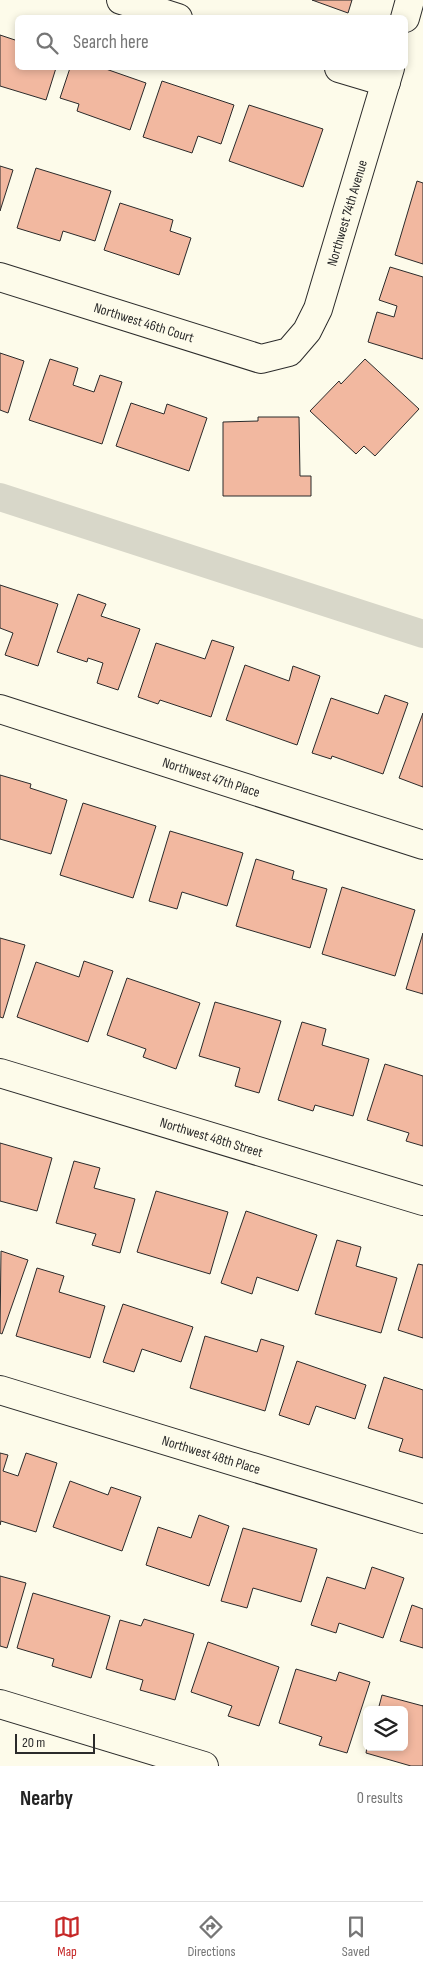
<!DOCTYPE html>
<html lang="en">
<head>
<meta charset="utf-8">
<style>
  body { margin:0; font-family:"Sofia Sans Condensed",sans-serif; background:#f6f6f6; color:#222 }
  .controls { position:absolute; right:15px; bottom:15px; display:grid; overflow:hidden; border-radius:8px; box-shadow:0 2px 8px #0003 }
  .controls button { width:45px; height:45px; display:grid; place-items:center; padding:0; border:0; border-bottom:1px solid #e0e0e0; background:#fff; color:#222; font:25px sans-serif }
  .scale { position:absolute; left:15px; bottom:12px; width:80px; box-sizing:border-box; padding-left:5px; border:2px solid #2b2b2b; border-top:0; font-size:14px; line-height:18px; white-space:nowrap; color:#2b2b2b; -webkit-text-stroke:4px #fdfbea; paint-order:stroke }
  .list { margin:0; padding:0; list-style:none }
  h2 { display:flex; justify-content:space-between; align-items:center; height:65px; margin:0; padding:0 20px; font-size:21px }
  h2 small { font-size:16px; font-weight:400; color:#767676 }
  .icon { flex:none; width:28px; height:28px; fill:none; stroke:currentColor; stroke-width:2; stroke-linecap:round; stroke-linejoin:round }
  .map { position:relative; flex:none; width:423px; height:1766px; overflow:hidden }
  .search { position:absolute; background:#fff; box-shadow:0 2px 8px #0003; left:15px; right:15px; top:15px; height:55px; display:flex; align-items:center; gap:12px; box-sizing:border-box; padding:0 18px; border-radius:8px; color:#767676; font-size:19px }
  .sheet { height:135px; background:#fff }
  nav { display:flex; justify-content:space-around; align-items:center; box-sizing:border-box; height:70px; border-top:1px solid #e0e0e0; background:#fff; font-size:14px; color:#767676 }
  nav a { display:grid; justify-items:center; gap:2px }
  nav .on { color:#c62828 }
  .map>svg:first-child { display:block }
  .lines { fill:none; stroke-linecap:round; stroke-linejoin:round }
  .canal { stroke:#d8d7c9; stroke-width:28 }
  .building { fill:#f2b8a0; stroke:#2b2b2b }
  .minor-casing { stroke:#2b2b2b; stroke-width:30 }
  .minor { stroke:#fdfbea; stroke-width:28 }
  .labels { text-anchor:middle; stroke-width:4; stroke-linejoin:round; paint-order:stroke }
  .street-label { font-size:14px; fill:#2b2b2b; stroke:#fdfbea }
</style>
</head>
<body>
<div class="map">
<svg width="423" height="1766" viewBox="0 0 423 1766">
  <rect width="100%" height="100%" fill="#fdfbea"/>
  <g class="lines">
    <polyline class="canal" points="0,497 423,634"/>
  </g>
  <g class="building">
    <polygon points="312,0 352,0 348,13"/>
    <polygon points="0,35 18,41 18,68 56,68 46,100 0,86"/>
    <polygon points="70,68 103,68 146,83 130,130 77,111 79,104 60,98"/>
    <polygon points="162,81 234,105 221,144 198,136 192,153 143,137"/>
    <polygon points="249,105 323,129 303,187 229,161"/>
    <polygon points="0,166 13,170 0,211"/>
    <polygon points="36,168 111,191 95,241 63,231 60,241 17,228"/>
    <polygon points="417,181 423,183 423,264 395,255"/>
    <polygon points="120,203 173,220 170,231 191,238 179,275 104,250"/>
    <polygon points="390,267 423,277 423,359 368,342 377,312 394,317 397,306 379,300"/>
    <polygon points="0,353 24,361 8,413 0,410"/>
    <polygon points="50,359 78,368 73,385 94,392 100,375 122,382 102,444 29,420"/>
    <polygon points="365,359 419,409 375,456 364,446 356,454 310,411 339,381 341,384"/>
    <polygon points="131,403 164,414 167,404 207,418 189,471 116,446"/>
    <polygon points="258,417 299,417 300,476 311,476 311,496 223,496 223,422 258,421"/>
    <polygon points="0,585 58,604 38,666 5,655 13,633 0,628"/>
    <polygon points="78,594 106,604 101,616 140,629 118,690 97,683 103,663 88,658 87,662 57,652"/>
    <polygon points="212,640 234,647 211,717 160,700 158,704 138,697 156,643 205,659"/>
    <polygon points="245,665 289,681 293,666 320,676 297,745 226,720"/>
    <polygon points="385,695 408,703 383,774 332,756 331,759 312,753 331,698 378,714"/>
    <polygon points="423,713 423,787 399,778"/>
    <polygon points="0,775 31,784 30,788 67,800 51,854 0,839"/>
    <polygon points="83,803 156,826 133,898 60,875"/>
    <polygon points="170,831 243,853 227,906 182,892 177,909 149,901"/>
    <polygon points="256,859 294,871 292,879 327,889 310,948 236,926"/>
    <polygon points="342,887 415,910 395,976 322,954"/>
    <polygon points="423,933 423,994 406,989"/>
    <polygon points="0,938 25,945 3,1018 0,1017"/>
    <polygon points="84,961 113,971 88,1042 17,1017 36,962 79,977"/>
    <polygon points="127,978 200,1003 176,1069 143,1057 146,1049 107,1035"/>
    <polygon points="215,1002 281,1021 259,1093 235,1086 240,1068 199,1056"/>
    <polygon points="302,1022 326,1029 322,1045 369,1059 353,1116 315,1105 313,1111 278,1100"/>
    <polygon points="385,1064 423,1076 423,1146 406,1141 409,1133 367,1120"/>
    <polygon points="0,1143 52,1158 37,1211 0,1201"/>
    <polygon points="74,1161 100,1168 94,1188 135,1199 120,1253 92,1245 96,1234 56,1223"/>
    <polygon points="156,1191 228,1212 210,1274 137,1252"/>
    <polygon points="246,1211 317,1235 298,1291 257,1277 252,1294 221,1283"/>
    <polygon points="337,1240 361,1247 356,1266 397,1278 381,1333 315,1314"/>
    <polygon points="1,1251 28,1260 2,1334 0,1333"/>
    <polygon points="418,1264 423,1265 423,1338 398,1330"/>
    <polygon points="37,1268 64,1276 59,1292 105,1306 90,1358 16,1336"/>
    <polygon points="123,1304 193,1327 181,1362 142,1349 134,1372 103,1362"/>
    <polygon points="205,1336 257,1352 261,1339 284,1346 265,1411 190,1388"/>
    <polygon points="297,1361 366,1385 355,1419 316,1406 309,1425 279,1415"/>
    <polygon points="384,1377 423,1390 423,1458 399,1451 403,1439 368,1428"/>
    <polygon points="0,1453 8,1455 3,1471 18,1476 26,1453 57,1463 36,1532 1,1521 0,1525"/>
    <polygon points="70,1481 108,1495 111,1487 141,1497 122,1551 53,1527"/>
    <polygon points="199,1515 229,1526 209,1586 146,1565 158,1527 191,1538"/>
    <polygon points="243,1528 317,1549 301,1602 253,1588 247,1608 221,1601"/>
    <polygon points="372,1567 404,1578 383,1638 339,1623 336,1633 311,1625 327,1577 365,1589"/>
    <polygon points="0,1576 26,1583 7,1648 0,1646"/>
    <polygon points="33,1593 110,1616 91,1678 52,1666 54,1659 17,1648"/>
    <polygon points="412,1605 423,1609 423,1648 400,1641"/>
    <polygon points="144,1619 194,1634 175,1700 140,1690 143,1680 106,1669 120,1620 141,1626"/>
    <polygon points="208,1642 279,1667 259,1726 228,1716 232,1706 191,1692"/>
    <polygon points="296,1669 336,1681 339,1672 370,1682 347,1753 319,1745 322,1737 279,1723"/>
    <polygon points="382,1695 423,1706 423,1705 423,1766 411,1766 366,1753 367,1747 404,1747 404,1710 378,1710"/>
  </g>
  <g class="lines">
    <defs>
      <g id="minor">
        <polyline points="121,0 178,18"/>
        <polyline points="405,18 410,0"/>
        <polyline points="339,68 386,82"/>
        <path id="s1" d="M0 277 261 359 289 352 307 331 318 309 390 68"/>
        <path id="s2" d="M0 709 423 845"/>
        <path id="s3" d="M0 1073 423 1201"/>
        <path id="s4" d="M0 1390 423 1519"/>
        <polyline points="0,1704 204,1766"/>
      </g>
    </defs>
    <use href="#minor" class="minor-casing"/>
    <use href="#minor" class="minor"/>
  </g>
  <g class="labels">
    <g class="street-label">
      <text dy="5" stroke="none"><textPath href="#s1" startOffset="455">Northwest 74th Avenue</textPath></text>
      <text dy="5" stroke="none"><textPath href="#s1" startOffset="151">Northwest 46th Court</textPath></text>
      <text dy="5" stroke="none"><textPath href="#s2" startOffset="222">Northwest 47th Place</textPath></text>
      <text dy="5" stroke="none"><textPath href="#s3" startOffset="221">Northwest 48th Street</textPath></text>
      <text dy="5" stroke="none"><textPath href="#s4" startOffset="221">Northwest 48th Place</textPath></text>
    </g>
  </g>
</svg>
<div class="controls">
<button><svg class="icon" aria-label="layers" viewBox="0 0 24 24"><path d="M12 4l9 5-9 5-9-5zM3 14l9 5 9-5"/></svg></button>
</div>
<div class="scale">20 m</div>
<div class="search"><svg class="icon" aria-label="search" viewBox="0 0 24 24"><circle cx="10" cy="10" r="6"/><path d="M15 15l6 6"/></svg>Search here</div>
</div>
<section class="sheet">
<h2>Nearby<small>0 results</small></h2>
<ul class="list">
</ul>
</section>
<nav>
<a class="on"><svg class="icon" aria-label="map" viewBox="0 0 24 24"><path d="M3 6l6-2 6 2 6-2v14l-6 2-6-2-6 2zM9 4v14M15 6v14"/></svg>Map</a>
<a><svg class="icon" aria-label="directions" viewBox="0 0 24 24"><path d="M12 3l9 9-9 9-9-9zM9 14v-3h6M13 9l2 2-2 2"/></svg>Directions</a>
<a><svg class="icon" aria-label="saved" viewBox="0 0 24 24"><path d="M7 4h10v16l-5-4-5 4z"/></svg>Saved</a>
</nav>
</body>
</html>
